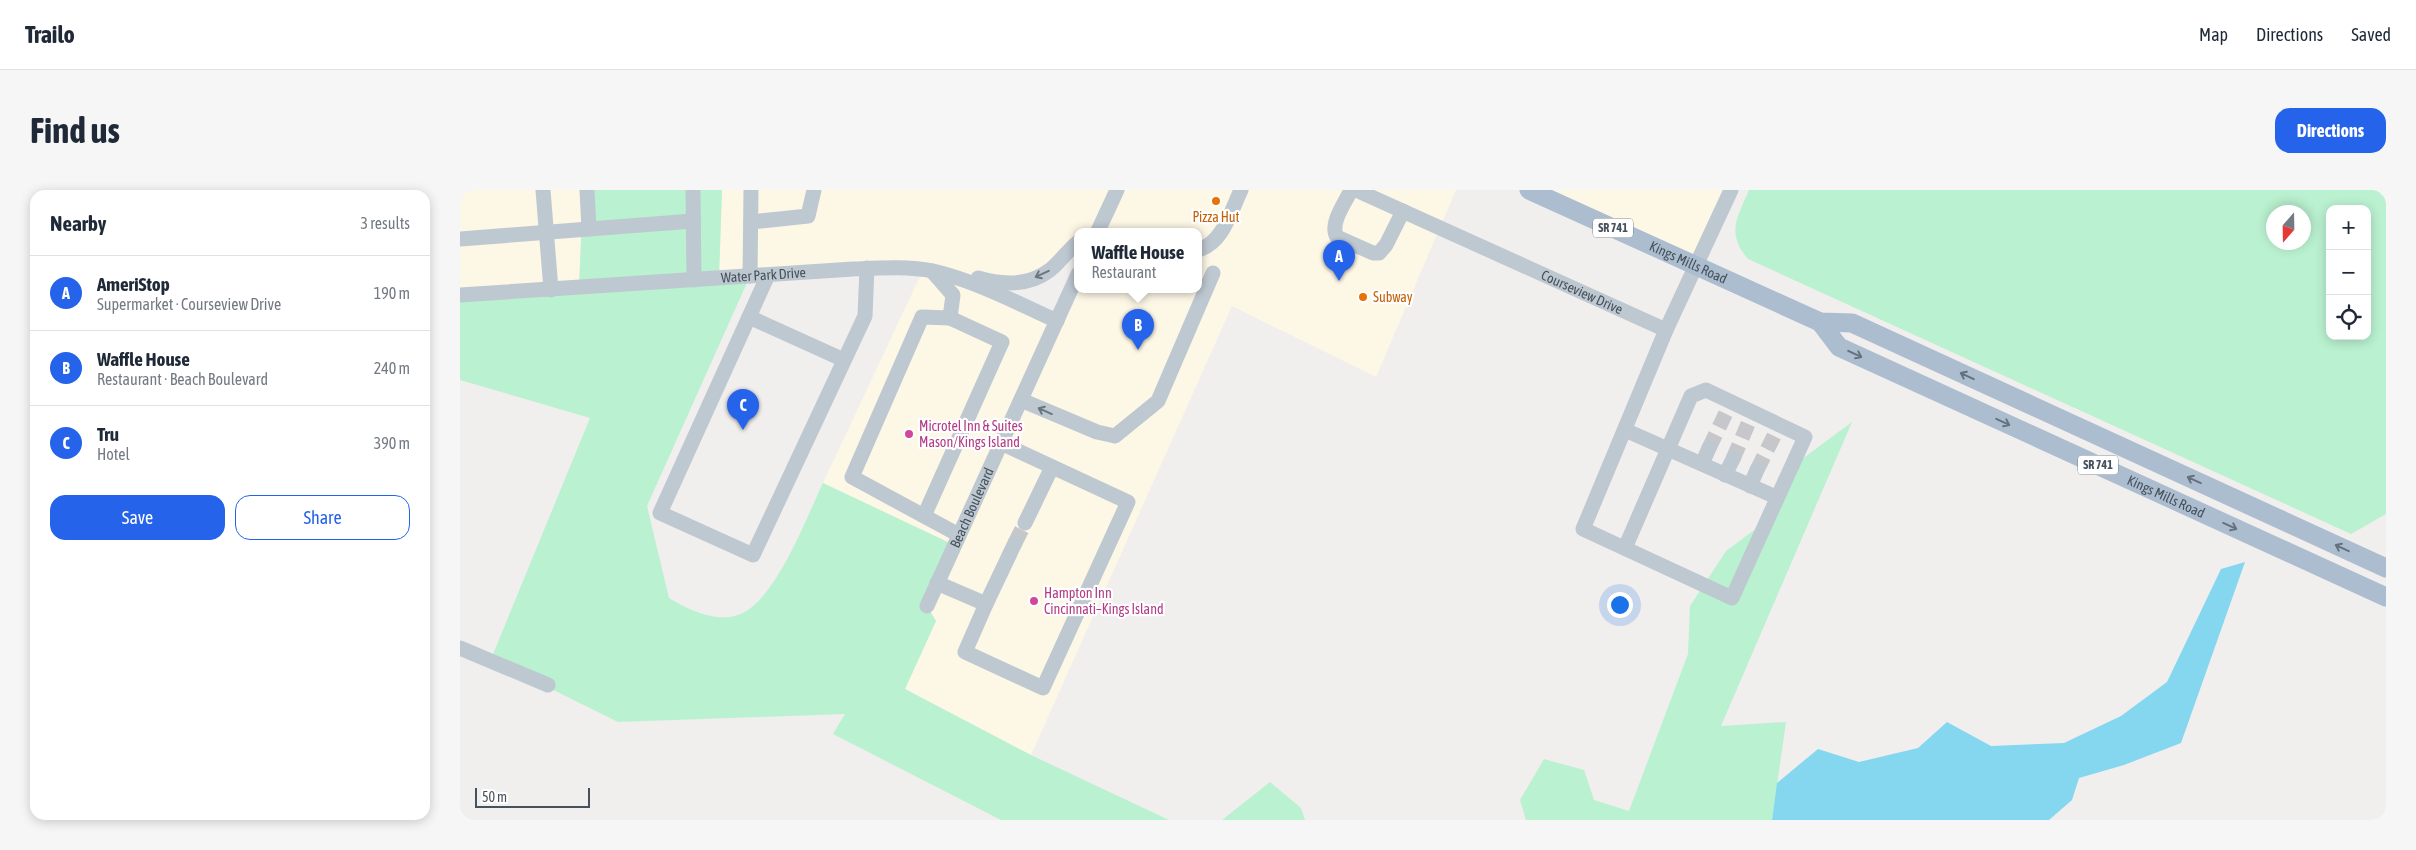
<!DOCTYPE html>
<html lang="en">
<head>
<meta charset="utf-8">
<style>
  body { margin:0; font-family:"Asap Condensed",sans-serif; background:#f6f6f7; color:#1f2937 }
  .controls { position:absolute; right:15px; top:15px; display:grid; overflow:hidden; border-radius:10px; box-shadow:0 2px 12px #0003 }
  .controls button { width:45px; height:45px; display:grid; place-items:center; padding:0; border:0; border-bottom:1px solid #e0e1e3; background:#fff; color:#1f2937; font:25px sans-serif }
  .compass { position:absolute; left:1806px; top:15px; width:45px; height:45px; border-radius:50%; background:#fff; box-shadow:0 2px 12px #0003; rotate:200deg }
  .scale { position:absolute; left:15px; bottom:12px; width:115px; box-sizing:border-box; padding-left:5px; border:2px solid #45515c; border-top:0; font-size:14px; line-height:18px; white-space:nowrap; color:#45515c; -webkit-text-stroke:4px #fff; paint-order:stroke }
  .you { position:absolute; left:1159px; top:414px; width:18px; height:18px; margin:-12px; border:4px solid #fff; border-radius:50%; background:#1a73e8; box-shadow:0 0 0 8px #1a73e833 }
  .badge { display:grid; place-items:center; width:32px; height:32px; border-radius:50%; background:#2563eb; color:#fff; font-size:16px; font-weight:700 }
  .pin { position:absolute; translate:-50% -41px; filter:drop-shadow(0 1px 2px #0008) }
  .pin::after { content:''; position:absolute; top:26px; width:18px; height:15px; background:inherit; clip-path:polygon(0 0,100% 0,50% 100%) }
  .popup { position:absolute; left:614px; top:38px; width:128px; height:65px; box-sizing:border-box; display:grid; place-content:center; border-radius:10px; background:#fff; filter:drop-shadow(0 1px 4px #0005); font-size:16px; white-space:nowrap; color:#747a83 }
  .popup b { font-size:19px; color:#1f2937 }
  .popup::after { content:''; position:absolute; left:50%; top:100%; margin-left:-10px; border:10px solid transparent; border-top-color:#fff }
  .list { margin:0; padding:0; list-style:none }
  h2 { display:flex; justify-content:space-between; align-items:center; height:65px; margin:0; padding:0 20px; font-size:21px }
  h2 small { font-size:16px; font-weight:400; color:#747a83 }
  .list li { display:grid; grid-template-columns:32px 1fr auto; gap:15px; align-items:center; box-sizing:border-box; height:75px; padding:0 20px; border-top:1px solid #e0e1e3 }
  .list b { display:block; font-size:19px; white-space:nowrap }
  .list p { margin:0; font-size:16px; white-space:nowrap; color:#747a83 }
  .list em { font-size:16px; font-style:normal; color:#747a83 }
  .actions { display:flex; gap:10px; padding:15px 20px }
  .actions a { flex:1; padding:11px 0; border:1px solid #2563eb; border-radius:15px; text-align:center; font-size:18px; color:#2563eb }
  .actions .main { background:#2563eb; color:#fff }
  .icon { flex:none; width:28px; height:28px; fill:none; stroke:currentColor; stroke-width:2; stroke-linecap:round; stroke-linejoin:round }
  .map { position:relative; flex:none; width:1926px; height:630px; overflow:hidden; border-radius:15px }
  header { display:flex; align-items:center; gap:30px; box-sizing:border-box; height:70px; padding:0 25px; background:#fff; border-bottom:1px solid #e0e1e3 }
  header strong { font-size:24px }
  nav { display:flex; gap:28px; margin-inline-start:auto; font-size:18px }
  .intro { display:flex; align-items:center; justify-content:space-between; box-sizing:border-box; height:120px; padding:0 30px }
  h1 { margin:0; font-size:35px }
  .button { padding:12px 22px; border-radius:15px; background:#2563eb; color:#fff; font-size:18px; font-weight:700 }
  main { display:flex; gap:30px; padding:0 30px }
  aside { flex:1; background:#fff; border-radius:15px; box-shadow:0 2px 12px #0003 }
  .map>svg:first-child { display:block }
  .commercial { fill:#fdf7e6; fill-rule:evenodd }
  .green { fill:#baf1d0; fill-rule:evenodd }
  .water { fill:#85d7f0 }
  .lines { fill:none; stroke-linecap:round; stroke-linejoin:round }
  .minor-tunnel { stroke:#c6c7ca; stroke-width:15; stroke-dasharray:15 8; stroke-linecap:butt }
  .minor { stroke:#bec8d1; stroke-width:15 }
  .major { stroke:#acbdcf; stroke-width:19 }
  .oneway { stroke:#69757f }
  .oneway2 { stroke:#64717e }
  .food-dot { fill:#e8710a; stroke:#fff; stroke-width:2 }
  .hotel-dot { fill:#d1479c; stroke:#fff; stroke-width:2 }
  .labels { text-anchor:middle; stroke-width:4.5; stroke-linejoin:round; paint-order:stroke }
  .shield { fill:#fff; stroke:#7d858d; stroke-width:1 }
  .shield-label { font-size:12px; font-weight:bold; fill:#45515c }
  .food-label { font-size:14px; fill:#c56008; stroke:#fff }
  .street-label { font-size:14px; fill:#45515c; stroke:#fff }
  .hotel-label { font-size:14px; fill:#b23c85; stroke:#fff; text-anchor:start }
</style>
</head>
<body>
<header>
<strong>Trailo</strong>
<nav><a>Map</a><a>Directions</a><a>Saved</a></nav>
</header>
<div class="intro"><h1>Find us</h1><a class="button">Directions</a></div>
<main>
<aside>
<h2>Nearby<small>3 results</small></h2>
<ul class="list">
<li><span class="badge">A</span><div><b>AmeriStop</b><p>Supermarket · Courseview Drive</p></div><em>190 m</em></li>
<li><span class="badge">B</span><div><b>Waffle House</b><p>Restaurant · Beach Boulevard</p></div><em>240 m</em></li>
<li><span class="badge">C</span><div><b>Tru</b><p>Hotel</p></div><em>390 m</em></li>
</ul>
<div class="actions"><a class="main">Save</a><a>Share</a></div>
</aside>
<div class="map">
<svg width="1926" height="630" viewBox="0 0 1926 630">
  <rect width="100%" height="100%" fill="#f1eeee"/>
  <g class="commercial">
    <polygon points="0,0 123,0 119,98 0,105"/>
    <path d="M262 0H996L916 187 772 116 571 565 445 499 476 431 467 416 494 355 363 293 463 80 259 88ZM618 41H738V99H618L597 131 537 94 589 81 618 52Z"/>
    <polygon points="1069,0 1271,0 1237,76"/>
  </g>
  <g class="green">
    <path d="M123 0H262L259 88 290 86 187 316 209 408C227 419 256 433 278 425 315 413 346 328 363 293L494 355 467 416 476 431 445 499 571 565 709 630H541L373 544 385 524 158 532 31 469 130 228 0 190V105L119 98Z"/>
    <path d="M1289 0H1926V324L1891 344 1288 69C1266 43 1277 28 1289 0ZM1870 19H1907V146H1870ZM1814 22H1844V52H1814Z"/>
    <polygon points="1392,232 1261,536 1326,532 1312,630 1066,630 1060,610 1084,569 1124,580 1134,610 1169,621 1228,464 1230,416 1266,361 1297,338 1319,286"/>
    <polygon points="810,592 841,618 845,630 762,630"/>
  </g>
  <polygon class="water" points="1785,372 1721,553 1664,575 1619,588 1612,610 1589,630 1312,630 1317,593 1358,559 1399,572 1458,558 1487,532 1531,556 1604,553 1661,526 1707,492 1761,379"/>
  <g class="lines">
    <g class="minor-tunnel">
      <polyline points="1249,258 1266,223"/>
      <polyline points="1273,269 1288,234"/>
      <polyline points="1297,280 1314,246"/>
      <polyline points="555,353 565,333"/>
    </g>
    <g class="minor">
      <polyline points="83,0 91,100"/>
      <polyline points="127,0 129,39"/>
      <polyline points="233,0 234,90"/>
      <path d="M891 0C885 13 869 34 877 47L913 63H919L926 55 943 21"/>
      <path id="s1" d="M896 0 1206 140"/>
      <polyline points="291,32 348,26 354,0"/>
      <polyline points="638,41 657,0"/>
      <polyline points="0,49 233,31"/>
      <path d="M738 60C763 53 771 21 781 0"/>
      <polyline points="472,81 493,105 490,128 462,127 392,287 499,345"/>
      <polyline points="308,85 200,323 293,365 405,126 407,78"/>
      <polyline points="290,86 291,0"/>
      <path d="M518 88C542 95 569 96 590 80 600 72 608 60 618 52"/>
      <path id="s2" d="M0 105 393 79C419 78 447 76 473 81 516 91 557 113 597 131"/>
      <polyline points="289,127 384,170"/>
      <polyline points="561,210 637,242 655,246 698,211 753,83"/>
      <polyline points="1165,240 1316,307"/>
      <polyline points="1242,274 1249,258"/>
      <polyline points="1265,285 1273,269"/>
      <polyline points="1290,296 1297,280"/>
      <polyline points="464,326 542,152 490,128"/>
      <polyline points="565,333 592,277"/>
      <polyline points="1165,358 1231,206 1246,200 1345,247 1272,408 1123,339 1206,140 1271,0"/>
      <polyline points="477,393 526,414 505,462 583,498 668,312 541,253"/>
      <polyline points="526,414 555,353"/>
      <path id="s3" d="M467 416 618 84"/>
      <polyline points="0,458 88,495"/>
    </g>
    <g class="major">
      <path id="s4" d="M1069 0 1360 132 1392 133 1926 378"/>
      <path id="s5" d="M1360 132 1379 157 1926 407"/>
    </g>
  </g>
  <defs><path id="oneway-shaft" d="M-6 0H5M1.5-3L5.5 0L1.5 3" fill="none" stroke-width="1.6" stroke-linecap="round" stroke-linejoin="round" transform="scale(1.25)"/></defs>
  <g class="oneway">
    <use href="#oneway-shaft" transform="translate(582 84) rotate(155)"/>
    <use href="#oneway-shaft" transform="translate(585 221) rotate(-156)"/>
  </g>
  <g class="oneway2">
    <use href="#oneway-shaft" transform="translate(1395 164) rotate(25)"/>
    <use href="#oneway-shaft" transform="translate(1507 186) rotate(-155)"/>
    <use href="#oneway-shaft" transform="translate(1543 232) rotate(25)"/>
    <use href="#oneway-shaft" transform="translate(1734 290) rotate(-155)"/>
    <use href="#oneway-shaft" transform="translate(1770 336) rotate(25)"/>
    <use href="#oneway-shaft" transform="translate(1882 358) rotate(-155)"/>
  </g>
  <g class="food-dot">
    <circle cx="756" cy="11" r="5"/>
    <circle cx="903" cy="107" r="5"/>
  </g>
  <g class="hotel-dot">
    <circle cx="449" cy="244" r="5"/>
    <circle cx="574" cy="411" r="5"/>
  </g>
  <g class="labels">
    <g class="shield">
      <rect x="1133" y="28.5" width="40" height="19" rx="4"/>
      <rect x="1618" y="265.5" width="40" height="19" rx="4"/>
    </g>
    <g class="shield-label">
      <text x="1153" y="42">SR 741</text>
      <text x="1638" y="279">SR 741</text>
    </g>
    <g class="food-label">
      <text x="756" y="32">Pizza Hut</text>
      <text x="913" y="112" text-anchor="start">Subway</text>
    </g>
    <g class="street-label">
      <text dy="5" stroke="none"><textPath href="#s4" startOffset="175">Kings Mills Road</textPath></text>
      <text dy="5" stroke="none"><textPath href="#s2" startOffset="304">Water Park Drive</textPath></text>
      <text dy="5" stroke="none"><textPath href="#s1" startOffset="248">Courseview Drive</textPath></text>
      <text dy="5" stroke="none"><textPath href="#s5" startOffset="391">Kings Mills Road</textPath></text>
      <text dy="5" stroke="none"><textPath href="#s3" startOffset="108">Beach Boulevard</textPath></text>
    </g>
    <g class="hotel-label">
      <text x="459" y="241">Microtel Inn &amp; Suites<tspan x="459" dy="16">Mason/Kings Island</tspan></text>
      <text x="584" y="408">Hampton Inn<tspan x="584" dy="16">Cincinnati–Kings Island</tspan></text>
    </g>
  </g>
</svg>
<div class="controls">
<button>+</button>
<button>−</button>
<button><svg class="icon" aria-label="locate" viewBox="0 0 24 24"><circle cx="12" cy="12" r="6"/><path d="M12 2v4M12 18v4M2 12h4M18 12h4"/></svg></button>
</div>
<svg class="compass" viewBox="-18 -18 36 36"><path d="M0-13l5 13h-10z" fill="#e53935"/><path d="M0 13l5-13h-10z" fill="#747a83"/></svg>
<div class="scale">50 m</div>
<div class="you"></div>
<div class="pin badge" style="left:879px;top:91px">A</div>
<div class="pin badge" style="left:678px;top:160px">B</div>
<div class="popup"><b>Waffle House</b>Restaurant</div>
<div class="pin badge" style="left:283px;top:240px">C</div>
</div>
</main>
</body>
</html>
